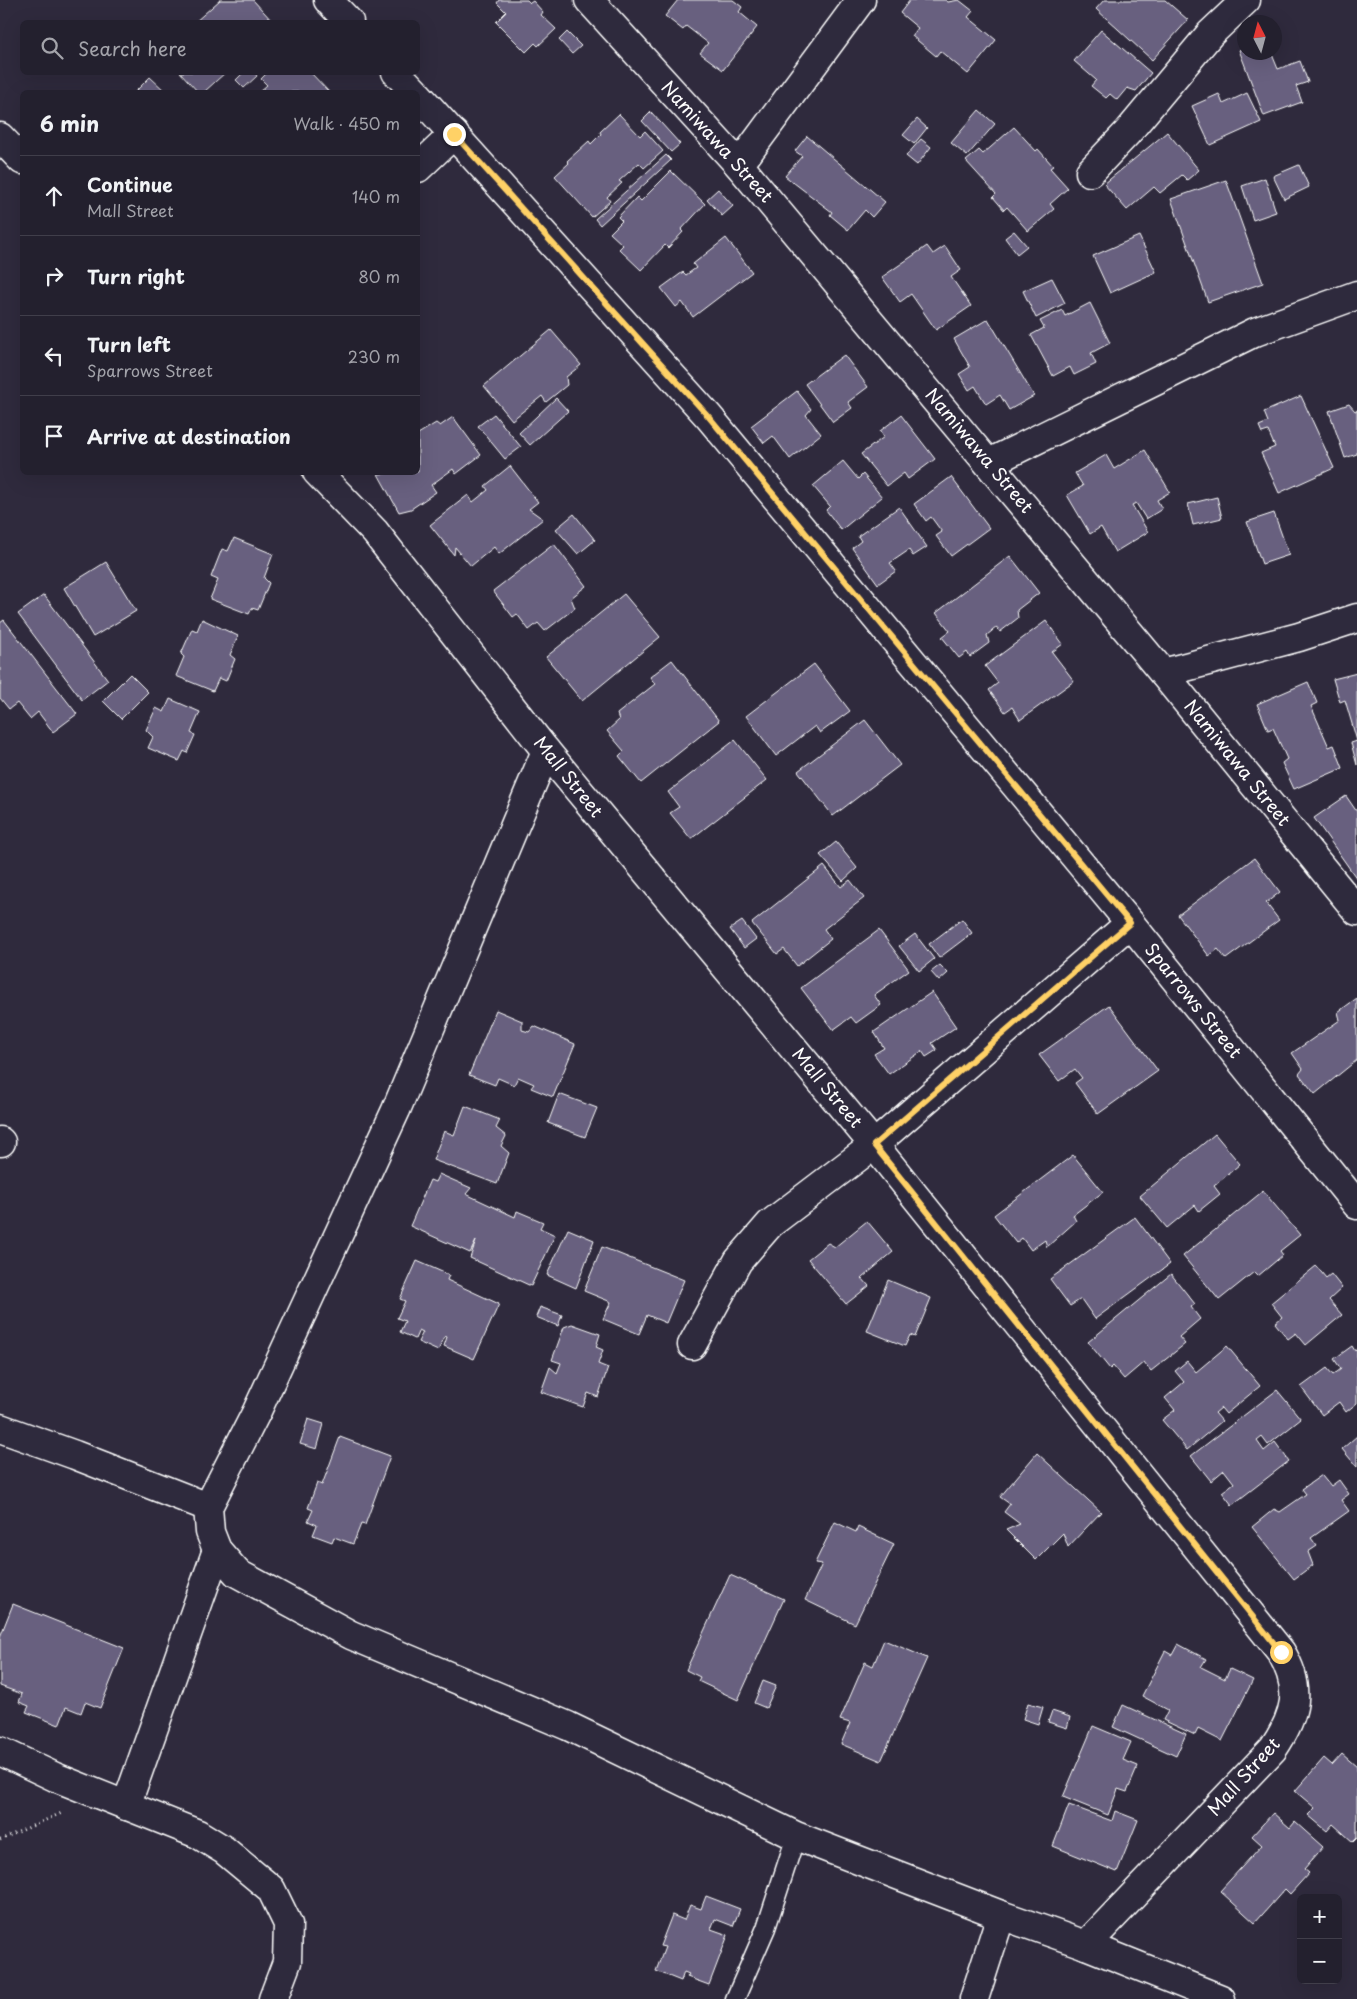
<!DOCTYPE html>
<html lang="en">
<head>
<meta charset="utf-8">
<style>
  body { margin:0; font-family:"Playpen Sans",sans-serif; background:#2b2836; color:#f1f3f6 }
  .controls { position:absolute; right:15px; bottom:15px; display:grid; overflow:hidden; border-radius:8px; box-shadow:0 5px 20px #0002 }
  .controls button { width:45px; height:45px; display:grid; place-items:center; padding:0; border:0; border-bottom:1px solid #403e4a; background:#23202e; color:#f1f3f6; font:25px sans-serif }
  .compass { position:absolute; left:1237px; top:15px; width:45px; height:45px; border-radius:50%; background:#23202e; box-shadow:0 5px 20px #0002; rotate:354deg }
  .stop { position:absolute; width:15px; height:15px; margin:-11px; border:4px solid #ffd166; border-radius:50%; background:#fff }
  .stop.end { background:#ffd166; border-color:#fff; box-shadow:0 1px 5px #0008 }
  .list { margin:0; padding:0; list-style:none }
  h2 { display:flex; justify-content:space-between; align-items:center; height:65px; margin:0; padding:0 20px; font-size:21px }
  h2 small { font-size:16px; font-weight:400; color:#a3a3aa }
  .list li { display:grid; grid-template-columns:32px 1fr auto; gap:15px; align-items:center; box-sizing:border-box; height:80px; padding:0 20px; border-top:1px solid #403e4a }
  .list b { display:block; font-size:19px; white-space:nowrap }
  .list p { margin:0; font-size:16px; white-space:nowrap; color:#a3a3aa }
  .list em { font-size:16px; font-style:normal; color:#a3a3aa }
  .icon { flex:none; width:28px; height:28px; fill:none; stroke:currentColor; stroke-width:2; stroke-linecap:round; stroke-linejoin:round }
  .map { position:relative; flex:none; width:1357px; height:1999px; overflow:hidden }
  .search { position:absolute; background:#23202e; box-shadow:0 5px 20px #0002; left:20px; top:20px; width:400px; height:55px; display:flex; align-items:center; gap:12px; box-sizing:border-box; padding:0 18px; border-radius:8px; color:#a3a3aa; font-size:19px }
  .panel { position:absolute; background:#23202e; box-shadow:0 5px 20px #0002; left:20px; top:90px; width:400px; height:385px; border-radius:8px }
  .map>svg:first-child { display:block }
  .building { fill:#68617f; stroke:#fff }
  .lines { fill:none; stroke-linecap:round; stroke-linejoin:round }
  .lane-casing { stroke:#fff; stroke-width:21 }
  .street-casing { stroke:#fff; stroke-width:31 }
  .path { stroke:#fff; stroke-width:3; stroke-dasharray:1 4; stroke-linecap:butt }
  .lane { stroke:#2f2a3d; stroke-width:18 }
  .street { stroke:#2f2a3d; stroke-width:28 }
  .route { stroke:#ffd166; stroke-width:6 }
  .labels { text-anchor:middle; stroke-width:4; stroke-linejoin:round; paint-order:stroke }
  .street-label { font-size:18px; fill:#fff; stroke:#2f2a3d }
</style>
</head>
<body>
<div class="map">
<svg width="1357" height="1999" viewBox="0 0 1357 1999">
  <rect width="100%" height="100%" fill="#2f2a3d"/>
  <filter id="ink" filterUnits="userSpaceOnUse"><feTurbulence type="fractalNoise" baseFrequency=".02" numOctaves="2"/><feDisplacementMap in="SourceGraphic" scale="10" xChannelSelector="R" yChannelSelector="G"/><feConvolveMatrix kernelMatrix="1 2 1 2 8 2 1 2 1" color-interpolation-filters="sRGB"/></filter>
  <g filter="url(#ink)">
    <g class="building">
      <polygon points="220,0 253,0 273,22 195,22"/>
      <polygon points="499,0 527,0 530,3 533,1 543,12 541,15 556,29 538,46 535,43 526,52 496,22 506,12 497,3"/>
      <polygon points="678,0 733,0 742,7 739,12 757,27 723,70 700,53 708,43 686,26 683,30 665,16"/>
      <polygon points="910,0 945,0 948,2 959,0 973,11 968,17 996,40 968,74 940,51 936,56 912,36 918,28 900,13"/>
      <polygon points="1104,0 1165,0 1188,20 1152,60 1096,9"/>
      <polygon points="1101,30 1151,73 1136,91 1127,88 1117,100 1110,94 1106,98 1091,86 1096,80 1074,61"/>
      <polygon points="567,32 581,46 572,54 559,40"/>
      <polygon points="1244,48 1244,52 1271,52 1278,69 1300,61 1308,82 1296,86 1302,102 1264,116 1239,50"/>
      <polygon points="180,72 226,72 204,92 198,92"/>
      <polygon points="244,72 254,72 257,76 244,88 236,80"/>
      <polygon points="268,72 310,72 329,92 259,92 267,85 261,79"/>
      <polygon points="150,77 166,92 135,92"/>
      <polygon points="1247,93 1261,122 1210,145 1192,106 1219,94 1223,104"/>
      <polygon points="979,110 995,124 967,156 951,143"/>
      <polygon points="651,112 680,144 671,152 642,121"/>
      <polygon points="619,114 640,136 645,131 663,151 644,168 639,163 619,181 622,183 607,197 610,201 592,217 555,176 569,163 567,161 589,141 591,144 601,134 600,132"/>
      <polygon points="917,119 927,128 914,144 903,135"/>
      <polygon points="1014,127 1036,151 1038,149 1053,166 1050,168 1068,188 1050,204 1054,209 1028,231 1007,207 1004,210 993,197 996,194 966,161 979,150 983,154"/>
      <polygon points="1167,132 1199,170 1187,180 1182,175 1160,193 1154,187 1127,210 1104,184"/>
      <polygon points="807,136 885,202 872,217 865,210 848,230 830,215 832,212 785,176 802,156 795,151"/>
      <polygon points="921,139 931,147 917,165 906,156"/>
      <polygon points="666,155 671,160 600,225 595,219"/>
      <polygon points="1299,165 1309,187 1284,199 1273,176"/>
      <polygon points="671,171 705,204 681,230 683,232 668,248 665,245 641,270 619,249 623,245 610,233 622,221 618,217 637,197 641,201"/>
      <polygon points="1265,178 1276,212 1253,220 1242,186"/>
      <polygon points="1226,180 1263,283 1208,302 1171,199"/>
      <polygon points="718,189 733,206 722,216 707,199"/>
      <polygon points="1014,231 1027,246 1017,254 1005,238"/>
      <polygon points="1139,236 1156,272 1110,293 1093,256"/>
      <polygon points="726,238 752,272 693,317 682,302 676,307 661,288 683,272 686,275 696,268 693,264"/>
      <polygon points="927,246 933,254 945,246 961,270 951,277 971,306 936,330 911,294 900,302 882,277"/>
      <polygon points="1052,278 1065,303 1036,318 1023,291"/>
      <polygon points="1090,303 1110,343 1091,353 1096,364 1074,375 1070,367 1053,376 1031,335 1044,328 1040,321 1062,310 1065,316"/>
      <polygon points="988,319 1034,396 1009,410 1000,395 986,404 975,386 969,390 959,374 970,367 954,339"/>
      <polygon points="551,330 581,365 566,377 567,385 546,402 542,396 512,420 484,386"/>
      <polygon points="844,355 868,387 848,402 852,408 833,422 805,384"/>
      <polygon points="797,391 811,409 806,415 821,434 790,459 773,436 764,443 751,426"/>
      <polygon points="1301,396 1334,468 1279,493 1261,453 1275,447 1268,431 1262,433 1259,426 1268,422 1264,412"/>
      <polygon points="556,398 568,411 530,445 519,433"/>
      <polygon points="1349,404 1355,411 1357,410 1357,454 1345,458 1329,411"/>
      <polygon points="494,414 521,447 505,459 478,426"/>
      <polygon points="901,415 935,459 908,479 904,473 887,486 861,454 884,437 880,431"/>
      <polygon points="453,417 481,455 456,474 453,469 431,485 436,492 411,509 399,512 378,474 418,472 418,434 436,423 440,426"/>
      <polygon points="1145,450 1170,492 1157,500 1162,509 1146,519 1136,503 1132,505 1148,532 1115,552 1101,527 1090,534 1067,495 1083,486 1075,473 1106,455 1114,469"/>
      <polygon points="843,461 858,479 863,474 882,497 841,530 826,510 830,506 813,486"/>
      <polygon points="510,466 538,502 529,509 543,519 499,554 494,547 471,566 455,547 454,555 430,525 468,495 473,502 488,490 485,486"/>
      <polygon points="951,477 989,528 951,556 936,536 942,532 931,517 926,521 914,504"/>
      <polygon points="1217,497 1222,518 1193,525 1188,504"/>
      <polygon points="899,507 927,547 913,556 909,550 890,563 896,571 878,584 852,548 861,541 858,536"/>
      <polygon points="1274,513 1289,555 1262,564 1247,522"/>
      <polygon points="574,514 595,540 578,554 556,529"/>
      <polygon points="234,538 273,554 264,578 269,583 258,610 252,608 249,614 210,599 218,580 211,577 222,549 228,551"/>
      <polygon points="554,544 586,586 571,598 575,608 545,631 538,623 529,630 517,614 513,617 493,591"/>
      <polygon points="1010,556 1039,593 1017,610 1018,618 1000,632 997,627 987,635 989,643 970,657 967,652 959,658 942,637 950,631 936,613"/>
      <polygon points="106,562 136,611 93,637 64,588"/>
      <polygon points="624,594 660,637 582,701 546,657"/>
      <polygon points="44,595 108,680 82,700 18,614"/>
      <polygon points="202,619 238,636 230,655 235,659 226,681 219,678 213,691 176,676 184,657 181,654 192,629 197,631"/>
      <polygon points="4,620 77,714 53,732 38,712 30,719 17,703 9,709 0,698 0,685 2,683 0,680 0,623"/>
      <polygon points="1046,621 1063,644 1052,652 1074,681 1020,720 1012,707 1005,712 989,690 998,683 985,666"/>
      <polygon points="672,660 719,721 641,783 619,756 624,751 607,731 619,720 617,714 655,684 650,677"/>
      <polygon points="814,664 850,711 820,733 815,726 776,756 746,716"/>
      <polygon points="1357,673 1357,765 1351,743 1357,741 1345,700 1340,702 1333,679"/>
      <polygon points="130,674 148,692 121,719 103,701"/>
      <polygon points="1308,682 1317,703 1311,706 1329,747 1334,745 1343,768 1294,789 1282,763 1287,759 1273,728 1268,730 1257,704"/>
      <polygon points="170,699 200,712 191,733 195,735 187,753 184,751 179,761 148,748 153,737 146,730 156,708 164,712"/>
      <polygon points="865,720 900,765 833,816 798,771"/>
      <polygon points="735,740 767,780 691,839 670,813 679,807 668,792"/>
      <polygon points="1346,796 1357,812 1357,879 1314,818"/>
      <polygon points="836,842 857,868 843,881 820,855"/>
      <polygon points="1254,858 1280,892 1266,903 1279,920 1226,959 1218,949 1209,956 1178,915"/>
      <polygon points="824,866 841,887 850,880 864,898 824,929 831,939 797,966 784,949 777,954 752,923"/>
      <polygon points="962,919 972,933 939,958 929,944"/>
      <polygon points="742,921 756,939 744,948 730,929"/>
      <polygon points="879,930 909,970 874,995 881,1005 856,1023 851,1017 833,1030 801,988"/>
      <polygon points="915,934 934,959 919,971 899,946"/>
      <polygon points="940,965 948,973 939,981 931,972"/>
      <polygon points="932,992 956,1027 932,1043 937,1050 926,1057 922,1051 889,1074 874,1054 884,1048 874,1032"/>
      <polygon points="1357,998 1357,1060 1315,1094 1299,1074 1303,1069 1292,1053 1340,1020 1338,1012"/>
      <polygon points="1109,1005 1158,1071 1098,1114 1075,1083 1082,1078 1075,1069 1059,1081 1039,1055"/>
      <polygon points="496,1010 522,1021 522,1030 529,1032 534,1026 575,1044 553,1097 531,1088 534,1084 518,1077 514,1085 498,1078 495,1085 469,1075"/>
      <polygon points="559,1094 597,1108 585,1137 548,1123"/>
      <polygon points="465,1106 500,1120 496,1128 506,1136 501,1146 509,1153 497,1184 433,1160 444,1131 454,1135"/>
      <polygon points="1215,1134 1240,1164 1214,1186 1220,1194 1199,1211 1195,1205 1167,1228 1140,1196"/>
      <polygon points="1073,1155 1103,1192 1073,1215 1076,1221 1047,1247 1045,1240 1031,1250 1022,1238 1016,1243 994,1215"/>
      <polygon points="439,1174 471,1188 466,1194 515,1217 517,1211 543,1222 540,1228 555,1235 531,1286 470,1258 476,1241 470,1253 410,1226 430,1180 435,1182"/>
      <polygon points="1263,1191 1300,1235 1280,1251 1283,1255 1258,1276 1254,1272 1219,1300 1183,1256"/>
      <polygon points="1135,1217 1170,1264 1095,1319 1081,1299 1070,1306 1050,1279"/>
      <polygon points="867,1221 893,1252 862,1278 869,1286 846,1304 808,1259 828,1243 835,1247"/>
      <polygon points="568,1229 594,1240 576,1288 547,1275"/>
      <polygon points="602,1247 684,1280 666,1323 647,1315 639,1334 603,1319 611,1302 584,1291"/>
      <polygon points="417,1261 449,1275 447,1280 499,1304 474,1359 444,1346 447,1337 445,1336 438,1351 418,1342 423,1332 419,1330 415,1339 400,1332 405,1321 397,1318 405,1301 400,1299"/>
      <polygon points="1316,1266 1326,1278 1331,1274 1342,1288 1329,1300 1342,1315 1306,1345 1296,1333 1288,1339 1275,1323 1282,1317 1271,1303"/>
      <polygon points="1171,1274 1195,1304 1191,1307 1200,1319 1179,1337 1185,1344 1151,1371 1144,1362 1124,1379 1113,1366 1110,1369 1088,1342"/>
      <polygon points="888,1280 931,1298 915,1337 910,1335 905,1346 867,1331"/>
      <polygon points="540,1307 562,1315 558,1326 536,1317"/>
      <polygon points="572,1324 600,1334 596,1347 603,1350 598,1364 608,1368 598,1397 588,1393 583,1407 541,1392 550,1367 557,1373 561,1363 552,1360 564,1327"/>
      <polygon points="1227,1346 1260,1386 1226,1414 1221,1408 1215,1413 1222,1421 1187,1450 1162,1420 1175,1410 1165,1398 1184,1382 1175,1371 1187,1361 1196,1372"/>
      <polygon points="1352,1346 1355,1351 1357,1349 1357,1403 1346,1412 1339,1402 1322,1415 1301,1387 1327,1368 1333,1375 1341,1369 1334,1359"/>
      <polygon points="1277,1390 1301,1419 1268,1445 1262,1437 1257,1441 1264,1451 1275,1442 1289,1461 1232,1505 1222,1492 1234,1483 1224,1470 1211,1481 1191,1456"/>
      <polygon points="308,1419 324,1424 317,1449 300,1444"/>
      <polygon points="1357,1436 1357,1467 1342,1449"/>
      <polygon points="340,1437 390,1456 365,1525 361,1524 353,1544 334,1537 332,1542 313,1535 317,1525 308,1521 313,1510 308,1508 317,1483 322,1485"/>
      <polygon points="1037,1453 1101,1512 1068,1547 1063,1533 1036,1560 1006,1530 1020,1524 1004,1512 1010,1504 1000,1497"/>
      <polygon points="1322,1475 1331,1486 1339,1480 1349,1494 1341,1500 1349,1511 1311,1538 1317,1546 1308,1552 1313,1565 1294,1579 1252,1527 1274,1509 1280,1512 1306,1494 1302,1489"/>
      <polygon points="835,1522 856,1532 858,1527 894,1544 855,1624 805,1600 822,1564 815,1563"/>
      <polygon points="730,1575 784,1599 738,1700 698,1681 700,1677 686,1670"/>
      <polygon points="13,1604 124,1648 100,1708 85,1702 81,1713 66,1707 59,1725 26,1712 29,1706 19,1702 22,1694 0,1686 0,1637"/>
      <polygon points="884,1640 927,1658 881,1761 841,1744 850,1723 840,1720 865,1662 873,1666"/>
      <polygon points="1178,1644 1206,1659 1201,1667 1225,1679 1230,1669 1253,1680 1222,1741 1198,1729 1195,1735 1163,1720 1168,1710 1142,1696 1165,1651 1172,1655"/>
      <polygon points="763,1681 776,1686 766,1708 754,1703"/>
      <polygon points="1028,1703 1043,1707 1038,1724 1023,1719"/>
      <polygon points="1123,1705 1186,1734 1176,1756 1113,1727"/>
      <polygon points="1052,1711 1070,1717 1067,1728 1048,1722"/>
      <polygon points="1093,1726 1131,1742 1123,1760 1138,1766 1127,1792 1118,1789 1108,1815 1063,1797"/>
      <polygon points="1342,1754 1357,1767 1357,1838 1353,1842 1333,1824 1327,1831 1308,1815 1315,1808 1295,1791 1324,1758 1332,1765"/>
      <polygon points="1069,1805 1112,1821 1115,1811 1138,1820 1117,1872 1053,1846"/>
      <polygon points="1273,1813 1290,1828 1295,1822 1323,1847 1304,1869 1309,1873 1290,1894 1285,1889 1255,1923 1220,1891 1262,1845 1252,1836"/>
      <polygon points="706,1896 740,1909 733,1926 715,1919 711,1929 728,1935 709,1985 687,1977 689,1974 684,1972 681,1981 656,1971 665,1947 660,1946 672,1915 684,1920 690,1905 701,1909"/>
    </g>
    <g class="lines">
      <defs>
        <polyline id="lane" points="735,1999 766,1928 796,1836"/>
        <g id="street">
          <polyline points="328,0 349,22"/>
          <polyline points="589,0 739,165 1163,673 1357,911"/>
          <polyline points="396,72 415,92"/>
          <polyline points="418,95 709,417 1130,923 1357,1205"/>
          <polyline points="0,137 22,160"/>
          <polyline points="739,165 861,0"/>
          <polyline points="418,168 454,134"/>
          <polyline points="1090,172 1128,132 1210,34 1246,0"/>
          <polyline points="989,463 1255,332 1357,295"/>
          <path d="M317 472 375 532 546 751 874 1145 1281 1652C1303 1689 1296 1715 1273 1749L1086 1945"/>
          <polyline points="1163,673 1299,637 1357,618"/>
          <polyline points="0,1141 1,1142"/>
          <polyline points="692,1345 738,1261 770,1224 874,1145 1130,923"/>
          <polyline points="0,1428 75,1455 208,1507 257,1411 396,1110 546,751"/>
          <polyline points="208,1507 210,1532 217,1550 237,1573 351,1635 568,1726 796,1836 1001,1915 1086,1945 1221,1999"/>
          <polyline points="0,1751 55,1777 198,1834 224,1850 271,1889 288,1924 287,1962 273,1999"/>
          <polyline points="126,1806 217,1550"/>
          <polyline points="974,1999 1001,1915"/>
        </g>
      </defs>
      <use href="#lane" class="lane-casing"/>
      <use href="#street" class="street-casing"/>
      <polyline class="path" points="0,1840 64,1812"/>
      <use href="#lane" class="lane"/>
      <use href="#street" class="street"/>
    </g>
  </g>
  <g class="lines" filter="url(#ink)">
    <polyline class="route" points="454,134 709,417 1130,923 874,1145 1281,1652"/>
  </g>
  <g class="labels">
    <g class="street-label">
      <text transform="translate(717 142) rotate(48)" y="6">Namiwawa Street</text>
      <text transform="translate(979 451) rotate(50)" y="6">Namiwawa Street</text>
      <text transform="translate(1237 763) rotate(51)" y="6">Namiwawa Street</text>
      <text transform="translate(568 777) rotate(51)" y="6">Mall Street</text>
      <text transform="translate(1193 1001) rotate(51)" y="6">Sparrows Street</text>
      <text transform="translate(827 1088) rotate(50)" y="6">Mall Street</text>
      <text transform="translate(1244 1777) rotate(-48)" y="6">Mall Street</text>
    </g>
  </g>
</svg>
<div class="controls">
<button>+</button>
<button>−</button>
</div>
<svg class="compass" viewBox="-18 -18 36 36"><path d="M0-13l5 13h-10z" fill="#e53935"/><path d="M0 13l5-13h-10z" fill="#a3a3aa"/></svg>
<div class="stop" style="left:1281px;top:1652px"></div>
<div class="stop end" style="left:454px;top:134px"></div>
<div class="search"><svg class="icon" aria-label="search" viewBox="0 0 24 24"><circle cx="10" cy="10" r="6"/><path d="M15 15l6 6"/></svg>Search here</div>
<section class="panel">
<h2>6 min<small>Walk · 450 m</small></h2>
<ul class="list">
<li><svg class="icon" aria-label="ahead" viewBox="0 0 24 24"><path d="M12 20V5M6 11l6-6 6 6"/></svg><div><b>Continue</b><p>Mall Street</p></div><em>140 m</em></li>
<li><svg class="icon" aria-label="right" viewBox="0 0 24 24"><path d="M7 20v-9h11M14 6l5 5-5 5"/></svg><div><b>Turn right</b></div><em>80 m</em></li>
<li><svg class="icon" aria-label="left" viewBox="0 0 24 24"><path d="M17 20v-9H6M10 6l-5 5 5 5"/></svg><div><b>Turn left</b><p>Sparrows Street</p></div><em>230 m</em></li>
<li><svg class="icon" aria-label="arrive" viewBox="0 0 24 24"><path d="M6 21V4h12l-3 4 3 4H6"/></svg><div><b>Arrive at destination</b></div></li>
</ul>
</section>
</div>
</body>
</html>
